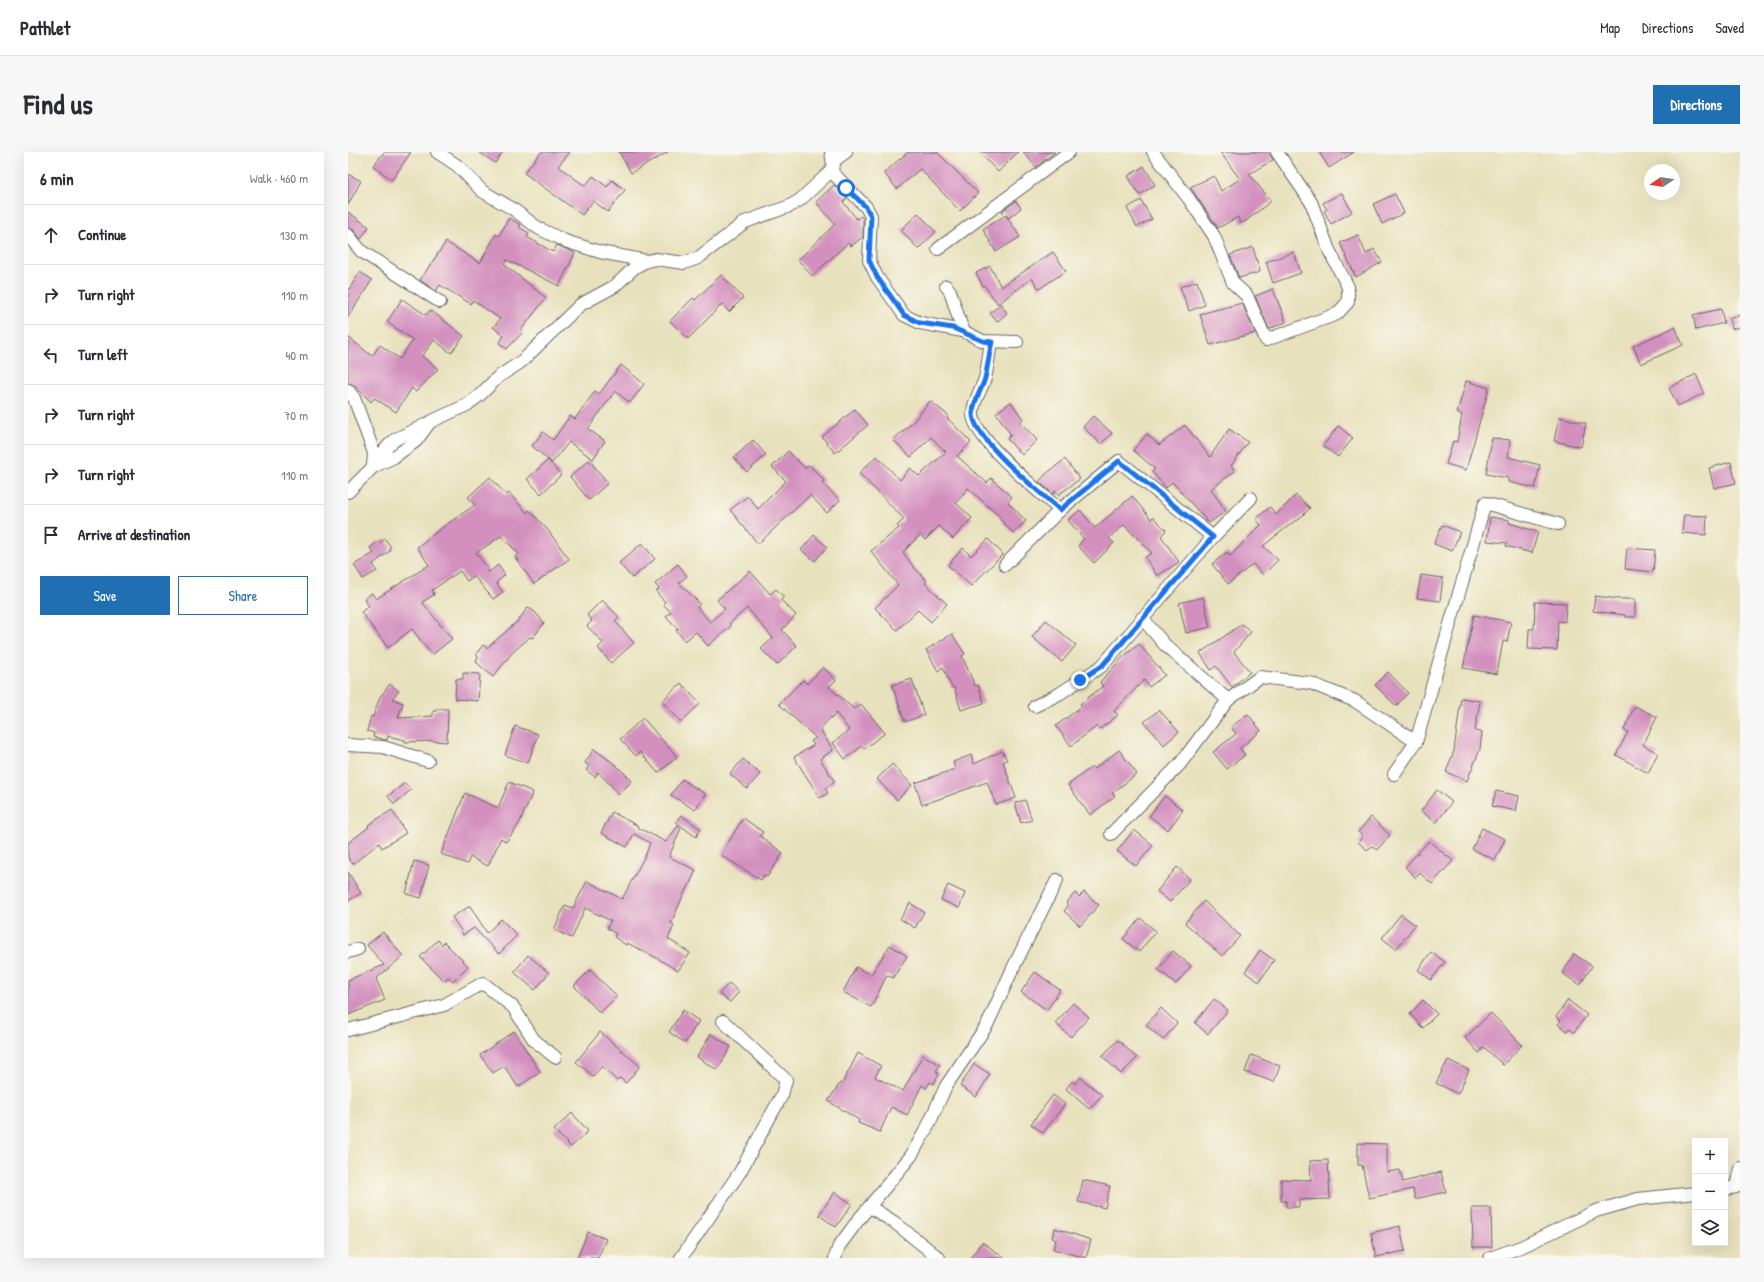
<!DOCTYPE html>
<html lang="en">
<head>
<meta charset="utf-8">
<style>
  body { margin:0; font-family:"Patrick Hand",sans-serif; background:#f7f7f7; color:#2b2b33 }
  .controls { position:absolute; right:12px; bottom:12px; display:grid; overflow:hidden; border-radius:0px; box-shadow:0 4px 16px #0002 }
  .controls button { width:36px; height:36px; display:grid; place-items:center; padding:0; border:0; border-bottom:1px solid #e1e1e2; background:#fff; color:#2b2b33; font:20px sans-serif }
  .compass { position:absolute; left:1296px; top:12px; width:36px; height:36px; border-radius:50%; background:#fff; box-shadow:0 4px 16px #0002; rotate:258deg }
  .stop { position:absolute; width:12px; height:12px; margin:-9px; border:3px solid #1a73e8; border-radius:50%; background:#fff }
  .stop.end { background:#1a73e8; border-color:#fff; box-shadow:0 1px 4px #0008 }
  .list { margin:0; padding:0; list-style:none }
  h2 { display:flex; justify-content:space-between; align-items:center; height:52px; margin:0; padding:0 16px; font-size:17px }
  h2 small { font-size:13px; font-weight:400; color:#7c7c81 }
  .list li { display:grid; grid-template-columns:26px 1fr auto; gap:12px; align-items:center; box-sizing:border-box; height:60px; padding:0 16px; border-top:1px solid #e1e1e2 }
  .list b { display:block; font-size:15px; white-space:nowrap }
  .list em { font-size:13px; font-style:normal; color:#7c7c81 }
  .actions { display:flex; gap:8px; padding:12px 16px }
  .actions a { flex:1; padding:9px 0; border:1px solid #1f6fb2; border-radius:0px; text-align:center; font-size:14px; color:#1f6fb2 }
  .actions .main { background:#1f6fb2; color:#fff }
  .icon { flex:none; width:22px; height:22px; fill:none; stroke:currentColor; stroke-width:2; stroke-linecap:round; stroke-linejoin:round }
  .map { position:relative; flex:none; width:1392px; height:1106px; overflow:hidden; border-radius:0px }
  header { display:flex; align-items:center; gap:24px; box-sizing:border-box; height:56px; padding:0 20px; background:#fff; border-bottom:1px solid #e1e1e2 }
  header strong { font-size:19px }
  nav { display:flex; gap:22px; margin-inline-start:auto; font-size:14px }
  .intro { display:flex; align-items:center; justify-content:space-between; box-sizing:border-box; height:96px; padding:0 24px }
  h1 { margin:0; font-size:28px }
  .button { padding:10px 18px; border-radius:0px; background:#1f6fb2; color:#fff; font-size:14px; font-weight:700 }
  main { display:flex; gap:24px; padding:0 24px }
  aside { flex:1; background:#fff; border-radius:0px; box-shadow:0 4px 16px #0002 }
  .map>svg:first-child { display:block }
  .building { fill:#d390bf }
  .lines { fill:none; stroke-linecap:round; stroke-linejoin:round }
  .minor-casing { stroke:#676568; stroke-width:14 }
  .minor { stroke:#fff; stroke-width:12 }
  .route { stroke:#1a73e8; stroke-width:5 }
</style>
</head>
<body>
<header>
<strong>Pathlet</strong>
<nav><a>Map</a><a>Directions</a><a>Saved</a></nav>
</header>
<div class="intro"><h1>Find us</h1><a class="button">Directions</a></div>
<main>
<aside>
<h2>6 min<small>Walk · 460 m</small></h2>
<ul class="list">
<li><svg class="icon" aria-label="ahead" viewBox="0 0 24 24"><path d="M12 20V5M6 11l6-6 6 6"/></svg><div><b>Continue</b></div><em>130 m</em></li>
<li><svg class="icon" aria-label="right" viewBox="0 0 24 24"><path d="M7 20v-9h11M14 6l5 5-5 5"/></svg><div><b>Turn right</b></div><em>110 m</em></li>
<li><svg class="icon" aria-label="left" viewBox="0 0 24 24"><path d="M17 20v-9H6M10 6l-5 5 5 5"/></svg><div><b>Turn left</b></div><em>40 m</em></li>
<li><svg class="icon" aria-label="right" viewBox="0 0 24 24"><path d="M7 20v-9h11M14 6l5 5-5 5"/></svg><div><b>Turn right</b></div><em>70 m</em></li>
<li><svg class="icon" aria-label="right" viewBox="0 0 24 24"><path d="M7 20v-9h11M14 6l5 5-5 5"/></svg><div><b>Turn right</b></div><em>110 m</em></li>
<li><svg class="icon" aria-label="arrive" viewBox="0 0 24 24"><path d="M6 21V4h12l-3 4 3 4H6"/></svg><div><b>Arrive at destination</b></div></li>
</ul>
<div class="actions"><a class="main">Save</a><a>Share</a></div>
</aside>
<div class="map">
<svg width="1392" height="1106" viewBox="0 0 1392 1106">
  <rect width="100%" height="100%" fill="#fbf7ec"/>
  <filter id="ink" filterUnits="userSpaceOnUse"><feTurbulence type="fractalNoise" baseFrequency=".025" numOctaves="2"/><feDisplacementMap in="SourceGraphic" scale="8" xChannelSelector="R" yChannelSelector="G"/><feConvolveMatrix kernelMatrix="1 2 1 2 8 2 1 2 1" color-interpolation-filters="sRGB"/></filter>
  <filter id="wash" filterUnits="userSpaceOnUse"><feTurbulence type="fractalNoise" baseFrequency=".012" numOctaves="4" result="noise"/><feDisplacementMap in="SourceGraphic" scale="16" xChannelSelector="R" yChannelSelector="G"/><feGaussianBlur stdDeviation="0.9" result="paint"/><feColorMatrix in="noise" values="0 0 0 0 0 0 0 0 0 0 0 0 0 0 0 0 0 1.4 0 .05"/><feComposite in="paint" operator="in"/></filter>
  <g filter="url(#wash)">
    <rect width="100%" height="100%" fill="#e8e1bd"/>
    <g id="blocks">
      <g class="building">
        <polygon points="36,0 63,0 44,28 25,14"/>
        <polygon points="131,0 155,0 147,11"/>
        <polygon points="193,0 222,0 210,14 237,34 245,24 259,35 264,28 277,38 260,60 245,49 234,63 176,21"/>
        <polygon points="271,0 320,0 283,21"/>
        <polygon points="560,0 589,0 630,41 612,59 572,17 549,37 536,21"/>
        <polygon points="631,0 670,0 650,20"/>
        <polygon points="675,0 707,0 688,15"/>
        <polygon points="872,0 920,0 925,8 901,22 923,49 898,69 892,71 890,65 870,76 842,35 866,24 873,39 892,27"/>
        <polygon points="971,0 1006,0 981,16"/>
        <polygon points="796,14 807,33 791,43 780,24"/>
        <polygon points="0,22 13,29 0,53"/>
        <polygon points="486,33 499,46 495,50 509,67 513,64 515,67 515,85 503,94 500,91 464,124 450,108 487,72 468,50"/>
        <polygon points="994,41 1004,60 983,72 976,59 979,57 975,51"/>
        <polygon points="1047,42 1056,61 1034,72 1025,52"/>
        <polygon points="793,48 804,67 789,75 779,56"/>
        <polygon points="668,49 673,56 661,66 654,59"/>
        <polygon points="0,60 21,75 13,87 6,78 0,76"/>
        <polygon points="570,61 588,80 570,97 553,78"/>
        <polygon points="658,63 672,85 648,100 635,77"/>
        <polygon points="161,66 173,73 171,75 181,81 179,85 205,100 209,93 227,101 211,134 159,108 156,112 198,146 173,178 175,180 159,197 151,191 156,184 145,175 152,167 125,148 123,152 92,133 88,139 72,128 98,90 132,111 148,82 151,84"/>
        <polygon points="1010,83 1018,102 1026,97 1034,110 1008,125 992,91"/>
        <polygon points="905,95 912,120 891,126 882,103"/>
        <polygon points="705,100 718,119 691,137 684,126 650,152 636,133 635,134 628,121 642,114 653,135"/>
        <polygon points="946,100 953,121 925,131 918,110"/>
        <polygon points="12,120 24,128 0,165 0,139"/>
        <polygon points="373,123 395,146 381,160 374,152 340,187 322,169 345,146 347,148"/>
        <polygon points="849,129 857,153 841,159 832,135"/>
        <polygon points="925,137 938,170 921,177 907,144"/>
        <polygon points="54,147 78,163 82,158 116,184 103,201 86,188 74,204 90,217 68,240 64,236 48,260 26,246 23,250 6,233 0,231 0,185 24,204 32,193 52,207 65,188 39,170"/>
        <polygon points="894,151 907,181 862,193 852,162"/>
        <polygon points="653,152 659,161 649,170 642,161"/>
        <polygon points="1373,157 1376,171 1348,178 1345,163"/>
        <polygon points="1392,163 1392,175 1384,177 1381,167"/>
        <polygon points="1327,175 1335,193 1293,212 1285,194"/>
        <polygon points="273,213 296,232 282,251 267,239 240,277 257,289 245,307 221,290 204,311 184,294 195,280 205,288 222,264 227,267 247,239 251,242"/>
        <polygon points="1348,222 1356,241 1330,254 1321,236"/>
        <polygon points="1118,229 1141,236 1118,318 1098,312 1105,289 1109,290 1114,263 1109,261"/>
        <polygon points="582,249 601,264 599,266 623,290 609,304 639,331 643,326 664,345 660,350 678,369 665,381 651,366 652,365 620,336 608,351 624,366 605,387 591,374 577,388 572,383 555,400 564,413 579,429 577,431 599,452 583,470 570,458 549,478 527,456 550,433 523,399 551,376 549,374 556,367 511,321 529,304 552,328 562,316 571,324 598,300 583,285 563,305 545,288 565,270"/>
        <polygon points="663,250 675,267 672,270 689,288 674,303 659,287 663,283 648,261"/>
        <polygon points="507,257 520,273 487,301 474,285"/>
        <polygon points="745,264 764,281 753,292 735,275"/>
        <polygon points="1211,265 1238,271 1233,295 1206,289"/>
        <polygon points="837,273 862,305 881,277 900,290 883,314 887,319 863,337 878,359 861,371 824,330 818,336 804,320 807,317 785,298 799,282 811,293"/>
        <polygon points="990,274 1005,286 990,305 975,294"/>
        <polygon points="1144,286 1162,288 1160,305 1192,313 1187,336 1160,330 1160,326 1138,322"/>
        <polygon points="405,288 418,303 399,320 386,306"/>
        <polygon points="440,299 457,316 461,313 476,328 474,331 492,348 479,361 462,343 410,392 382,358 400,344 410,357 438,329 424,315"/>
        <polygon points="717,307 732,327 710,343 707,339 705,342 691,330 698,322"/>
        <polygon points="200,308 213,323 193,342 179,327"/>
        <polygon points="241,308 260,331 241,348 222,325"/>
        <polygon points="1383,310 1388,331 1366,336 1361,316"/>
        <polygon points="142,325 158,343 161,341 179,361 181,358 199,377 221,407 186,432 167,405 171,402 153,384 128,401 139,415 140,421 150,413 157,423 148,431 155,440 145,447 126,424 119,429 112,419 84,438 86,443 74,450 104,487 84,503 64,477 40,496 13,460 21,454 16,447 24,441 28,447 81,413 69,395 99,372 127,353 120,345"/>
        <polygon points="948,343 962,356 949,369 948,368 915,394 930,408 915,423 905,412 880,432 864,412 879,400 882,404 913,373 908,367 922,355 928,363"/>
        <polygon points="784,344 803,367 805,365 818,378 813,384 831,410 809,424 797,405 804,401 776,373 761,386 766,391 746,411 730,394 736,387 720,368 732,358 747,376"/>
        <polygon points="1336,363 1359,364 1358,383 1334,381"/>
        <polygon points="1142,365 1161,368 1161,371 1190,380 1184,401 1158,394 1159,391 1139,389"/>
        <polygon points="1094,373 1112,380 1104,399 1086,392"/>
        <polygon points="466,383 479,395 467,409 453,398"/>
        <polygon points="37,387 43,395 41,396 42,399 25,412 29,419 15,427 6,413 26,401 22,396 30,389 31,391"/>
        <polygon points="640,387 655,402 623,434 600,413 615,396 623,404"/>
        <polygon points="294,391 307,407 284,426 271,411"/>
        <polygon points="1279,396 1307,398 1305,420 1277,417"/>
        <polygon points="330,412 339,424 331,431 352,452 349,455 362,470 377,457 369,448 402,419 422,442 428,437 436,445 433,448 448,463 434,478 449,494 429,513 413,497 425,486 399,456 381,472 383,474 360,494 348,480 337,489 328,478 330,477 318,464 323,460 315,452 317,450 308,440 311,437 307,432"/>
        <polygon points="1073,423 1095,426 1092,449 1069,446"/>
        <polygon points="1247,444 1270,447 1287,447 1287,465 1277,465 1277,463 1245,459"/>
        <polygon points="855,445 862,475 838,481 831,451"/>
        <polygon points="254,448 271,465 267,469 286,491 263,511 250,496 255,491 239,474 244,469 239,463"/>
        <polygon points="1187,450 1218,451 1217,470 1210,469 1209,498 1180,497 1181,477 1186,477"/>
        <polygon points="180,455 188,461 196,471 185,486 182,485 164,501 145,525 128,510 130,504 128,502 135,493 139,496 170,469"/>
        <polygon points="1126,463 1163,470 1159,490 1155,489 1149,522 1115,516"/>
        <polygon points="698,468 728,493 714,510 684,485"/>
        <polygon points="894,472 903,480 886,500 902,520 884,535 868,514 863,518 852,501"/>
        <polygon points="604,482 617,502 614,504 627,534 630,533 636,551 613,558 606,535 604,536 595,515 590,519 578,498"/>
        <polygon points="791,492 817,523 801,535 796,528 766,559 770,563 752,577 749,574 723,594 708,574 734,554 732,552 755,534 752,530 776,504"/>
        <polygon points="475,515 488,528 481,535 506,557 513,552 537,581 516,597 514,594 497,607 485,591 501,578 488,561 484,566 483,565 472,577 485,598 472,607 487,630 477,636 480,641 472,646 446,605 466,593 463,589 468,586 431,552 455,528 459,532"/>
        <polygon points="1040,520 1060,541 1048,554 1027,533"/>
        <polygon points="115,521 132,522 130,549 107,547 108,527 115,527"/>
        <polygon points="564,527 576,563 557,570 544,533"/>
        <polygon points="333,531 352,552 333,570 314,549"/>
        <polygon points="42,532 51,539 44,547 55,551 50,566 85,564 85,559 88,559 88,557 100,557 99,590 85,589 57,590 57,588 40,584 39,588 25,585 26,581 19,579 23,564 25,565 32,545"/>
        <polygon points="1113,546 1132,549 1127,579 1134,580 1132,597 1119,629 1098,620 1106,599"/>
        <polygon points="1287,554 1309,565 1295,593 1310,601 1300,621 1268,603 1280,580 1276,578"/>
        <polygon points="811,558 831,580 816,593 796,570"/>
        <polygon points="900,562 913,579 892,596 897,603 879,617 865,600 888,582 883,575"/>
        <polygon points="295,566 329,605 310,621 292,600 288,604 272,587"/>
        <polygon points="167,574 190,582 180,611 157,603"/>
        <polygon points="246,597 268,613 284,629 271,642 250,620 247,625 238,618 241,614 237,611"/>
        <polygon points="771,598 789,622 764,641 767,644 742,663 720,633 744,615 746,617"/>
        <polygon points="654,599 659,608 655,610 668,646 648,653 639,630 574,653 567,631 607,617 605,610 623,603 626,612"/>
        <polygon points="395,607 412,622 399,637 382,622"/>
        <polygon points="544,612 564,633 549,648 529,627"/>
        <polygon points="334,627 357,642 347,658 323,643"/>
        <polygon points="161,630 185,640 171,672 158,690 153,686 140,714 122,705 119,712 93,702 117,641 150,656"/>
        <polygon points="57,631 63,638 46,652 40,644"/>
        <polygon points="1089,638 1104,650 1088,671 1073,659"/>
        <polygon points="1148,639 1171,644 1168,659 1144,654"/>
        <polygon points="817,644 835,658 820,678 801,664"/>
        <polygon points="677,648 684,668 673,671 667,651"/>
        <polygon points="44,658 58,681 34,696 31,691 5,712 0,706 0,691 21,675 20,673"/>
        <polygon points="264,660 290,674 289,675 318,690 330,674 333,676 321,705 348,718 339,738 338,737 323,771 326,773 320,787 342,801 330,819 309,806 279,791 278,793 266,785 268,782 259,776 263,769 237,756 224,786 206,778 217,753 225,756 239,729 274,747 298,702 302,691 286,682 279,695 253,681"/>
        <polygon points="333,663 353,677 348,685 328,670"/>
        <polygon points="1023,665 1042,683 1029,698 1024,694 1019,698 1010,690 1015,684 1010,680"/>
        <polygon points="395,666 415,680 412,684 435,701 419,725 416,723 413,728 373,703"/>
        <polygon points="1134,676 1157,687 1147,708 1124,697"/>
        <polygon points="786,678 805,693 788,714 769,699"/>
        <polygon points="1081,689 1105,709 1084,732 1072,721 1068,726 1057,715"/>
        <polygon points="66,709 81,713 73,746 58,742"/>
        <polygon points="829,715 842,727 822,750 809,739"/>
        <polygon points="0,720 13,741 0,749"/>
        <polygon points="600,733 617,741 611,756 593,748"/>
        <polygon points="736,740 751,753 732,774 716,759 720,754 718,751 727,741 731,745"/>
        <polygon points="856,749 892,784 874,804 837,771"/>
        <polygon points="562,751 576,760 567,776 552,767"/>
        <polygon points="122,754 139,781 153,767 169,783 151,802 126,776 115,783 112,777 104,765"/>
        <polygon points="1053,762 1067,773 1048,797 1034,786"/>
        <polygon points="792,766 808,779 791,800 775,787"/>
        <polygon points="35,780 55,804 28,827 37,848 0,863 0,828 36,813 19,793"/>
        <polygon points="90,788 94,793 96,790 120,814 105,829 100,825 96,829 72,805"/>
        <polygon points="542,793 559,804 545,826 539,823 523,855 495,840 508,815 523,823"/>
        <polygon points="912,798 926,808 911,830 897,820"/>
        <polygon points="825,799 843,814 828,832 810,817"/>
        <polygon points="1083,800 1097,810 1083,828 1070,818"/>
        <polygon points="1226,802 1244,814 1232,833 1214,821"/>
        <polygon points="180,803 201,821 187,838 166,820"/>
        <polygon points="242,818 269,844 252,861 226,834"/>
        <polygon points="687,820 712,838 699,858 673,840"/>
        <polygon points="381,831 391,840 382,850 371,842"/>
        <polygon points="866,847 880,858 860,882 847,871"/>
        <polygon points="1075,848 1089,862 1075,876 1062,862"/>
        <polygon points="1220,848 1239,863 1226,880 1221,876 1219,879 1210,872 1213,869 1208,865"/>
        <polygon points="725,851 741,865 723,885 707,871"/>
        <polygon points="813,856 829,871 815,888 798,873"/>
        <polygon points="335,858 351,869 337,891 321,880"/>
        <polygon points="1143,861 1174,893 1155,913 1136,895 1131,901 1117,886"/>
        <polygon points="166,879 192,920 170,935 156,914 145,921 132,903"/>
        <polygon points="252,880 292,914 278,931 272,926 269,929 254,914 245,924 228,910"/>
        <polygon points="363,882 383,895 369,918 349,905"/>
        <polygon points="770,888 789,906 773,922 754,904"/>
        <polygon points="510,901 533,914 527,925 555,939 575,903 592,913 588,919 591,921 586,932 582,930 578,936 574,933 559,963 543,955 532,980 510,971 511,968 480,949 492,931 494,932"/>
        <polygon points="903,903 932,914 926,930 897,920"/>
        <polygon points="1100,908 1121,918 1110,942 1088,931"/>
        <polygon points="626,912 642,922 628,945 612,934"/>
        <polygon points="732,925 754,943 741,957 718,937 724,929 727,932"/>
        <polygon points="705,943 717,952 695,981 683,972"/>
        <polygon points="224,961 240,979 223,995 206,978"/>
        <polygon points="1010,991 1039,992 1039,1020 1052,1018 1055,1030 1093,1020 1098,1040 1067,1047 1065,1037 1021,1046 1014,1013 1010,1013"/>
        <polygon points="980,1008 982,1047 951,1048 951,1055 938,1055 938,1049 933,1049 933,1027 963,1028 962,1009"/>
        <polygon points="735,1028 762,1034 757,1056 730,1050"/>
        <polygon points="487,1040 504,1052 488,1075 471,1063"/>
        <polygon points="1124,1056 1143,1056 1144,1095 1125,1095"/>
        <polygon points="1052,1074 1057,1099 1028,1105 1023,1081"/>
        <polygon points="707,1076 743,1088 738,1106 705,1097 708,1088 704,1086"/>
        <polygon points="240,1080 258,1087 250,1106 229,1106"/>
        <polygon points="634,1090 657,1106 622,1106"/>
      </g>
    </g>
  </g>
  <g filter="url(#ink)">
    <use href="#blocks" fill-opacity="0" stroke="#676568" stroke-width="1"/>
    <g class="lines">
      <defs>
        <g id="minor">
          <polyline points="89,0 110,14 134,39 165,57 190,76 217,89 252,100 299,109"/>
          <polyline points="483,0 485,12 483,19 518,55 523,64 521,108 529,125 556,163 572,171 615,179 635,189 669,190"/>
          <polyline points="805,0 841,47 866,84 885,131 899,144 918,188 989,162 1000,150 1000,135 981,98 963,50 929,0"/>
          <polyline points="0,83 13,99 92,150"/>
          <polyline points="590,97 721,0"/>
          <polyline points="598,134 602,139 615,179"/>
          <path d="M643 190C641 201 640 214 637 226 634 237 626 247 625 260 622 285 693 341 712 358"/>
          <polyline points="0,238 6,246 26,301 25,315"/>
          <polyline points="25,314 40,294 48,287 81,271"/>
          <polyline points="0,340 25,315 46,305 68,289 82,270 119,253 132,243 150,225 173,210 232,153 267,134 287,115 299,109 308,107 336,111 350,106 397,70 442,54 452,48 483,19 488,7 498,0"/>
          <polyline points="657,413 712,358 771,309 865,385"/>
          <polyline points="794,466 817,493 880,548"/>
          <polyline points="687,554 711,542 754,514 865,385 903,346"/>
          <polyline points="0,593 35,595 80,609"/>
          <polyline points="1046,622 1068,590 1137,351 1210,372"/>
          <polyline points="763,682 832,612 880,548 912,525 962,531 1007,549 1068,590"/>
          <polyline points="0,800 10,797"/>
          <polyline points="0,878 96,853 135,831 165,855 186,888 207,905"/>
          <polyline points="1377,1037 1388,1035 1392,1016"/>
          <polyline points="522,1055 546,1070 591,1106"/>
          <polyline points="333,1106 392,1020 434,943 438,928 375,869"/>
          <polyline points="487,1106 491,1094 511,1067 563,1004 580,974 598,934 639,873 666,814 709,728"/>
          <polyline points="1142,1106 1173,1095 1248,1059 1290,1047 1347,1041"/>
        </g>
      </defs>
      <use href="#minor" class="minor-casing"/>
      <use href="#minor" class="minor"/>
    </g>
  </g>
  <g class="lines" filter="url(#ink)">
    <path class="route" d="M498 36 518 55 523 64 521 108 529 125 556 163 572 171 605 176 635 189 644 190C641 201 640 214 637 226 634 238 626 247 625 260 622 285 693 341 712 358L771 309 865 385 754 514 732 528"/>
  </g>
</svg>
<div class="controls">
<button>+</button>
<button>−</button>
<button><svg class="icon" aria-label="layers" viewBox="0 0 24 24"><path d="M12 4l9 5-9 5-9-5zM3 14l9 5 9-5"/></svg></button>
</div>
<svg class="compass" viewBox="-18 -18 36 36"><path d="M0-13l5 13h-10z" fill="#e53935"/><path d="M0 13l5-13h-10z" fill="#7c7c81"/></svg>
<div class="stop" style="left:498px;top:36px"></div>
<div class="stop end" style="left:732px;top:528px"></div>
</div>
</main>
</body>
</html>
